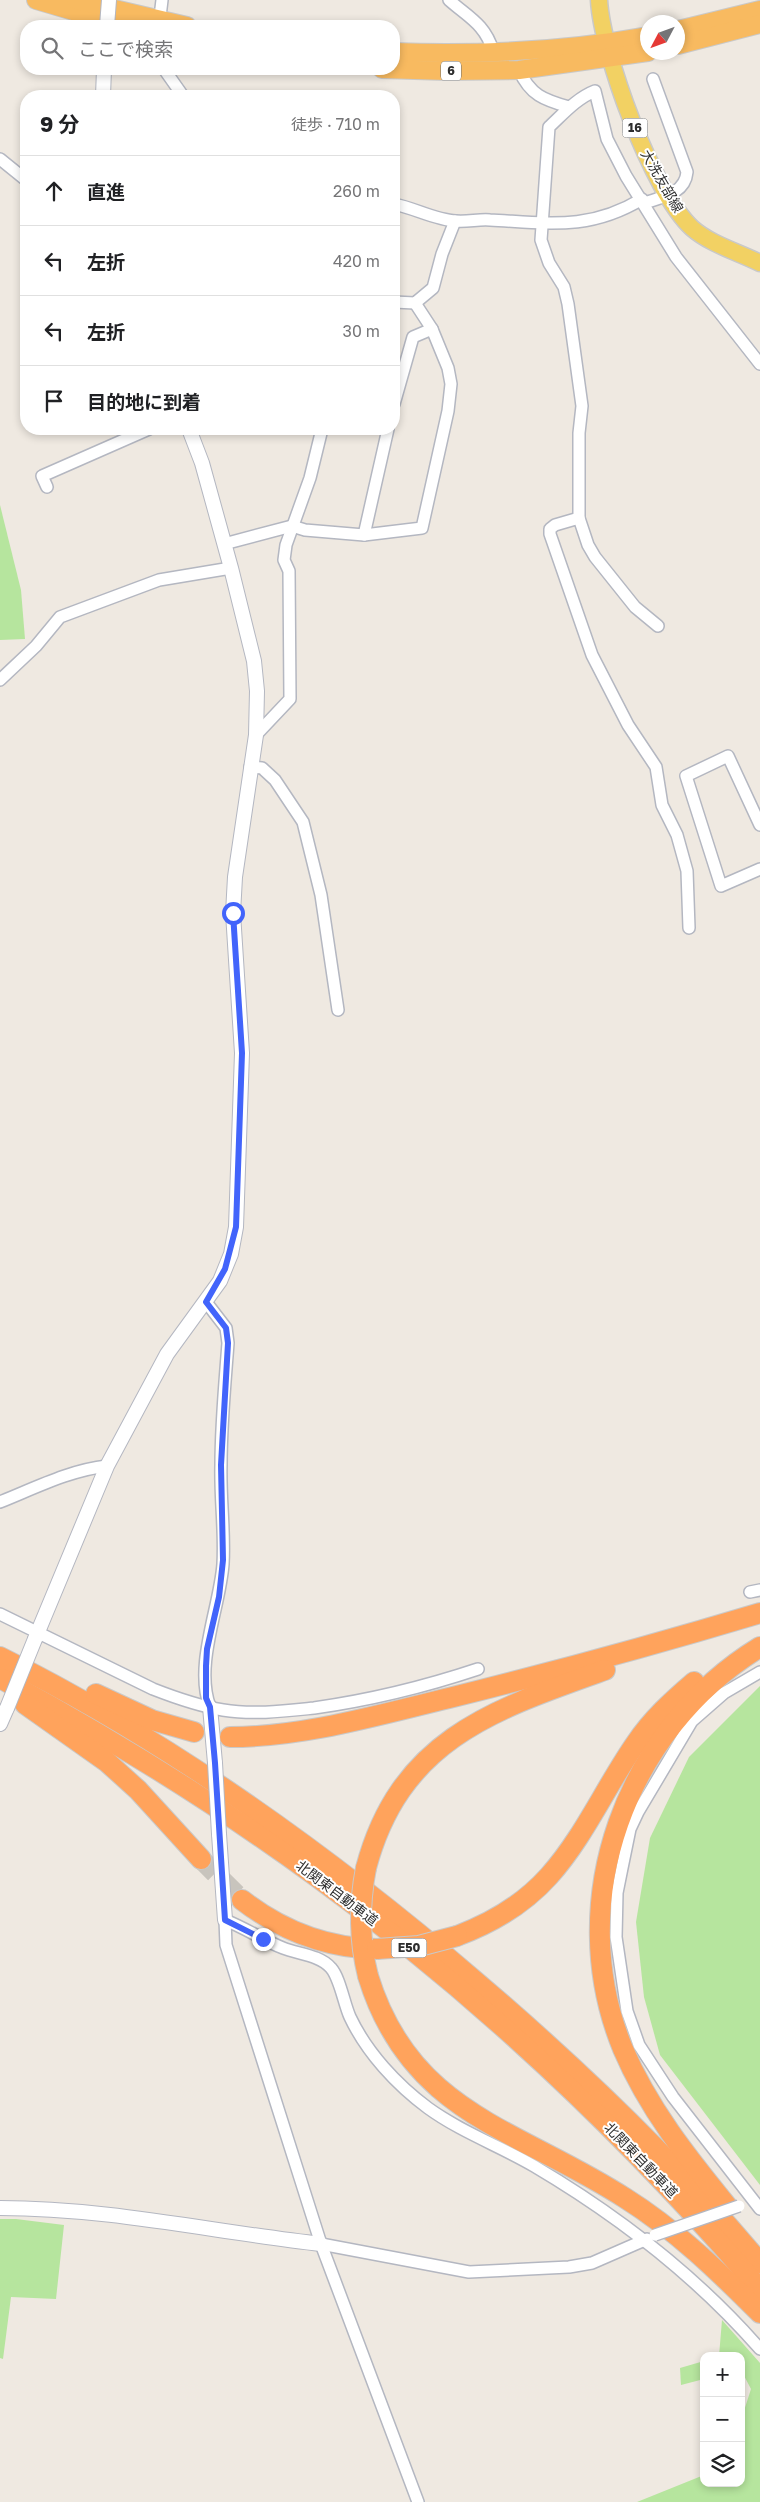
<!DOCTYPE html>
<html lang="ja">
<head>
<meta charset="utf-8">
<style>
  body { margin:0; font-family:"Golos Text","Noto Sans JP",sans-serif; background:#f6f6f6; color:#202124 }
  .controls { position:absolute; right:15px; bottom:15px; display:grid; overflow:hidden; border-radius:10px; box-shadow:0 2px 8px #0003 }
  .controls button { width:45px; height:45px; display:grid; place-items:center; padding:0; border:0; border-bottom:1px solid #e0e0e0; background:#fff; color:#202124; font:25px sans-serif }
  .compass { position:absolute; left:640px; top:15px; width:45px; height:45px; border-radius:50%; background:#fff; box-shadow:0 2px 8px #0003; rotate:229deg }
  .stop { position:absolute; width:15px; height:15px; margin:-11px; border:4px solid #4264fb; border-radius:50%; background:#fff }
  .stop.end { background:#4264fb; border-color:#fff; box-shadow:0 1px 5px #0008 }
  .list { margin:0; padding:0; list-style:none }
  h2 { display:flex; justify-content:space-between; align-items:center; height:65px; margin:0; padding:0 20px; font-size:21px }
  h2 small { font-size:16px; font-weight:400; color:#757577 }
  .list li { display:grid; grid-template-columns:32px 1fr auto; gap:15px; align-items:center; box-sizing:border-box; height:70px; padding:0 20px; border-top:1px solid #e0e0e0 }
  .list b { display:block; font-size:19px; white-space:nowrap }
  .list em { font-size:16px; font-style:normal; color:#757577 }
  .icon { flex:none; width:28px; height:28px; fill:none; stroke:currentColor; stroke-width:2; stroke-linecap:round; stroke-linejoin:round }
  .map { position:relative; flex:none; width:760px; height:2502px; overflow:hidden }
  .search { position:absolute; background:#fff; box-shadow:0 2px 8px #0003; left:20px; top:20px; width:380px; height:55px; display:flex; align-items:center; gap:12px; box-sizing:border-box; padding:0 18px; border-radius:20px; color:#757577; font-size:19px }
  .panel { position:absolute; background:#fff; box-shadow:0 2px 8px #0003; left:20px; top:90px; width:380px; height:345px; border-radius:20px }
  .map>svg:first-child { display:block }
  .green { fill:#b6e59e }
  .lines { fill:none; stroke-linecap:round; stroke-linejoin:round }
  .motorway-tunnel { stroke:#c8c4bd; stroke-width:20; stroke-dasharray:20 10; stroke-linecap:butt }
  .minor-casing { stroke:#b4b7c1; stroke-width:14 }
  .tertiary-casing { stroke:#b4b7c1; stroke-width:16 }
  .primary-casing { stroke:#c9c9c9; stroke-width:19 }
  .trunk-casing { stroke:#c9c9c9; stroke-width:20 }
  .motorway-casing { stroke:#c9c9c9; stroke-width:22 }
  .minor { stroke:#fff; stroke-width:11 }
  .tertiary { stroke:#fff; stroke-width:14 }
  .primary { stroke:#f2d163; stroke-width:16 }
  .trunk { stroke:#f8ba60; stroke-width:18 }
  .motorway { stroke:#ffa35c; stroke-width:20 }
  .minor-bridge-casing { stroke:#b4b7c1; stroke-width:14; stroke-linecap:butt }
  .tertiary-bridge-casing { stroke:#b4b7c1; stroke-width:16; stroke-linecap:butt }
  .motorway-bridge-casing { stroke:#c9c9c9; stroke-width:22; stroke-linecap:butt }
  .minor-bridge { stroke:#fff; stroke-width:11 }
  .tertiary-bridge { stroke:#fff; stroke-width:14 }
  .motorway-bridge { stroke:#ffa35c; stroke-width:20 }
  .route { stroke:#4264fb; stroke-width:6 }
  .labels { text-anchor:middle; stroke-width:4; stroke-linejoin:round; paint-order:stroke }
  .shield { fill:#fff; stroke:#6d6d6d; stroke-width:1 }
  .shield-label { font-size:12px; font-weight:bold; fill:#2e2e2e }
  .street-label { font-size:14px; fill:#2e2e2e; stroke:#fff }
</style>
</head>
<body>
<div class="map">
<svg width="760" height="2502" viewBox="0 0 760 2502">
  <rect width="100%" height="100%" fill="#efe9e1"/>
  <g class="green">
    <polygon points="0,505 21,590 25,639 0,640"/>
    <polygon points="760,1686 760,2185 660,2055 644,1997 636,1922 650,1838 689,1757"/>
    <polygon points="0,2219 16,2219 64,2225 56,2299 11,2297 3,2359 0,2358"/>
    <polygon points="722,2320 760,2363 760,2502 637,2502 704,2475 704,2483 741,2483 741,2420 751,2389 741,2370 741,2356 719,2356"/>
    <polygon points="704,2361 704,2379 681,2385 680,2368"/>
  </g>
  <g class="lines">
    <polyline class="motorway-tunnel" points="201,1859 242,1900"/>
    <defs>
      <g id="minor">
        <path d="M449 0C468 17 485 24 493 51"/>
        <polyline points="159,25 162,0"/>
        <polyline points="164,69 183,96"/>
        <path d="M519 70C530 95 544 100 569 107"/>
        <polyline points="0,159 26,180"/>
        <path d="M644 203C662 197 685 194 687 172L653 79"/>
        <path d="M394 204C414 208 436 220 456 221 468 222 479 219 490 220 548 223 589 231 642 199"/>
        <polyline points="394,302 415,303 433,288 442,254 455,221"/>
        <polyline points="394,404 413,337 432,329"/>
        <polyline points="47,487 42,476 149,429"/>
        <polyline points="579,518 555,525 550,529 550,534 592,655 628,725 656,767 662,805 677,835 687,871 689,928"/>
        <polyline points="364,535 388,429"/>
        <polyline points="224,544 292,526 305,530 364,535 422,528 448,411 451,384 448,368 432,329 415,303"/>
        <path d="M658 626 635 607 595 557 588 545 579 518V433L582 406 568 304 564 287 549 263 541 240 549 127C563 114 577 98 595 91L607 139 626 176 676 257 760 364"/>
        <polyline points="0,680 36,646 60,617 159,580 231,568"/>
        <polyline points="256,735 290,699 289,571 284,560 286,545 310,478 322,429"/>
        <polyline points="250,767 262,768 275,780 303,822 321,895 338,1010"/>
        <polyline points="760,825 728,756 686,776 721,886 760,869"/>
        <path d="M206 1302 226 1328 228 1343C225 1383 221 1424 221 1465 220 1498 225 1531 223 1564 220 1607 194 1665 210 1707"/>
        <path d="M0 1502C35 1488 70 1470 107 1466"/>
        <polyline points="750,1592 760,1590"/>
        <path d="M0 1614 153 1689C176 1698 199 1706 223 1710 253 1715 285 1711 314 1708 371 1700 424 1687 478 1669"/>
        <polyline points="760,1672 724,1693 692,1721 638,1812 630,1829 622,1868 617,1893 616,1937 627,2011 639,2045 673,2097 760,2209"/>
        <polyline points="321,2244 469,2272 569,2267 592,2263 647,2239"/>
        <path d="M418 2502 321 2244 226 1945 225 1920C245 1928 263 1940 283 1948 298 1954 320 1955 331 1968 340 1978 344 2004 350 2017 367 2053 397 2085 428 2108 461 2132 500 2146 534 2166 617 2215 697 2277 760 2349"/>
      </g>
      <g id="tertiary">
        <polyline points="103,96 104,69"/>
        <polyline points="35,1639 107,1466 167,1354 220,1281 231,1254 236,1227 242,1053 233,913 235,877 256,735 257,691 254,661 231,568 202,463 189,429"/>
        <polyline points="210,1707 215,1763"/>
        <polyline points="0,1724 7,1708"/>
        <polyline points="219,1834 225,1920"/>
        <path d="M0 2208C108 2208 214 2232 321 2244"/>
      </g>
      <path id="primary" d="M599 0C602 54 652 191 692 228 710 244 738 252 760 263"/>
      <g id="trunk">
        <polyline points="36,0 124,26"/>
        <polyline points="76,0 187,26"/>
        <polyline points="678,30 760,10"/>
        <polyline points="678,45 760,24"/>
        <path d="M394 52C477 55 565 51 648 36"/>
        <polyline points="382,69 447,71 519,70 648,52"/>
      </g>
      <g id="motorway">
        <path d="M0 1657C171 1742 329 1856 474 1980 576 2067 674 2160 760 2263"/>
        <path d="M0 1678C110 1738 216 1803 317 1877 481 1996 628 2136 760 2289"/>
        <polyline points="96,1694 152,1720 194,1732"/>
        <polyline points="25,1704 107,1762 138,1790 201,1859"/>
        <path d="M230 1737C304 1737 378 1715 449 1698 554 1672 657 1644 760 1613"/>
        <path d="M366 1868C400 1740 492 1710 605 1670"/>
        <path d="M242 1900C282 1931 326 1948 377 1949"/>
        <path d="M457 1936C492 1923 523 1905 549 1876 584 1837 606 1786 636 1743 652 1719 673 1700 694 1682"/>
        <path d="M368 1976C410 2114 518 2129 625 2198 676 2230 718 2271 760 2313"/>
        <path d="M727 2206C687 2157 648 2108 623 2049 562 1901 626 1729 760 1647"/>
      </g>
    </defs>
    <use href="#minor" class="minor-casing"/>
    <use href="#tertiary" class="tertiary-casing"/>
    <use href="#primary" class="primary-casing"/>
    <use href="#trunk" class="trunk-casing"/>
    <use href="#motorway" class="motorway-casing"/>
    <use href="#minor" class="minor"/>
    <use href="#tertiary" class="tertiary"/>
    <use href="#primary" class="primary"/>
    <use href="#trunk" class="trunk"/>
    <use href="#motorway" class="motorway"/>
    <defs>
      <polyline id="minor-bridge" points="655,2235 739,2206"/>
      <g id="tertiary-bridge">
        <polyline points="107,26 109,0"/>
        <polyline points="7,1708 35,1639"/>
        <polyline points="215,1763 219,1834"/>
      </g>
      <g id="motorway-bridge">
        <path d="M366 1868C359 1904 359 1940 368 1976"/>
        <polyline points="377,1949 419,1946 457,1936"/>
      </g>
    </defs>
    <use href="#minor-bridge" class="minor-bridge-casing"/>
    <use href="#tertiary-bridge" class="tertiary-bridge-casing"/>
    <use href="#motorway-bridge" class="motorway-bridge-casing"/>
    <use href="#minor-bridge" class="minor-bridge"/>
    <use href="#tertiary-bridge" class="tertiary-bridge"/>
    <use href="#motorway-bridge" class="motorway-bridge"/>
  </g>
  <g class="lines">
    <polyline class="route" points="233,913 242,1053 236,1227 225,1269 206,1302 226,1328 228,1343 221,1465 223,1560 219,1597 207,1649 206,1666 206,1698 210,1707 215,1763 225,1920 263,1939"/>
  </g>
  <g class="labels">
    <g class="shield">
      <rect x="441" y="61.5" width="20" height="19" rx="4"/>
      <rect x="622.5" y="118.5" width="25" height="19" rx="4"/>
      <rect x="391.5" y="1938.5" width="35" height="19" rx="4"/>
    </g>
    <g class="shield-label">
      <text x="451" y="75">6</text>
      <text x="635" y="132">16</text>
      <text x="409" y="1952">E50</text>
    </g>
    <g class="street-label">
      <text transform="translate(662 181) rotate(60)" y="5">大洗友部線</text>
      <text transform="translate(337 1893) rotate(37)" y="5">北関東自動車道</text>
      <text transform="translate(641 2160) rotate(46)" y="5">北関東自動車道</text>
    </g>
  </g>
</svg>
<div class="controls">
<button>+</button>
<button>−</button>
<button><svg class="icon" aria-label="layers" viewBox="0 0 24 24"><path d="M12 4l9 5-9 5-9-5zM3 14l9 5 9-5"/></svg></button>
</div>
<svg class="compass" viewBox="-18 -18 36 36"><path d="M0-13l5 13h-10z" fill="#e53935"/><path d="M0 13l5-13h-10z" fill="#757577"/></svg>
<div class="stop" style="left:233px;top:913px"></div>
<div class="stop end" style="left:263px;top:1939px"></div>
<div class="search"><svg class="icon" aria-label="search" viewBox="0 0 24 24"><circle cx="10" cy="10" r="6"/><path d="M15 15l6 6"/></svg>ここで検索</div>
<section class="panel">
<h2>9 分<small>徒歩 · 710 m</small></h2>
<ul class="list">
<li><svg class="icon" aria-label="ahead" viewBox="0 0 24 24"><path d="M12 20V5M6 11l6-6 6 6"/></svg><div><b>直進</b></div><em>260 m</em></li>
<li><svg class="icon" aria-label="left" viewBox="0 0 24 24"><path d="M17 20v-9H6M10 6l-5 5 5 5"/></svg><div><b>左折</b></div><em>420 m</em></li>
<li><svg class="icon" aria-label="left" viewBox="0 0 24 24"><path d="M17 20v-9H6M10 6l-5 5 5 5"/></svg><div><b>左折</b></div><em>30 m</em></li>
<li><svg class="icon" aria-label="arrive" viewBox="0 0 24 24"><path d="M6 21V4h12l-3 4 3 4H6"/></svg><div><b>目的地に到着</b></div></li>
</ul>
</section>
</div>
</body>
</html>
